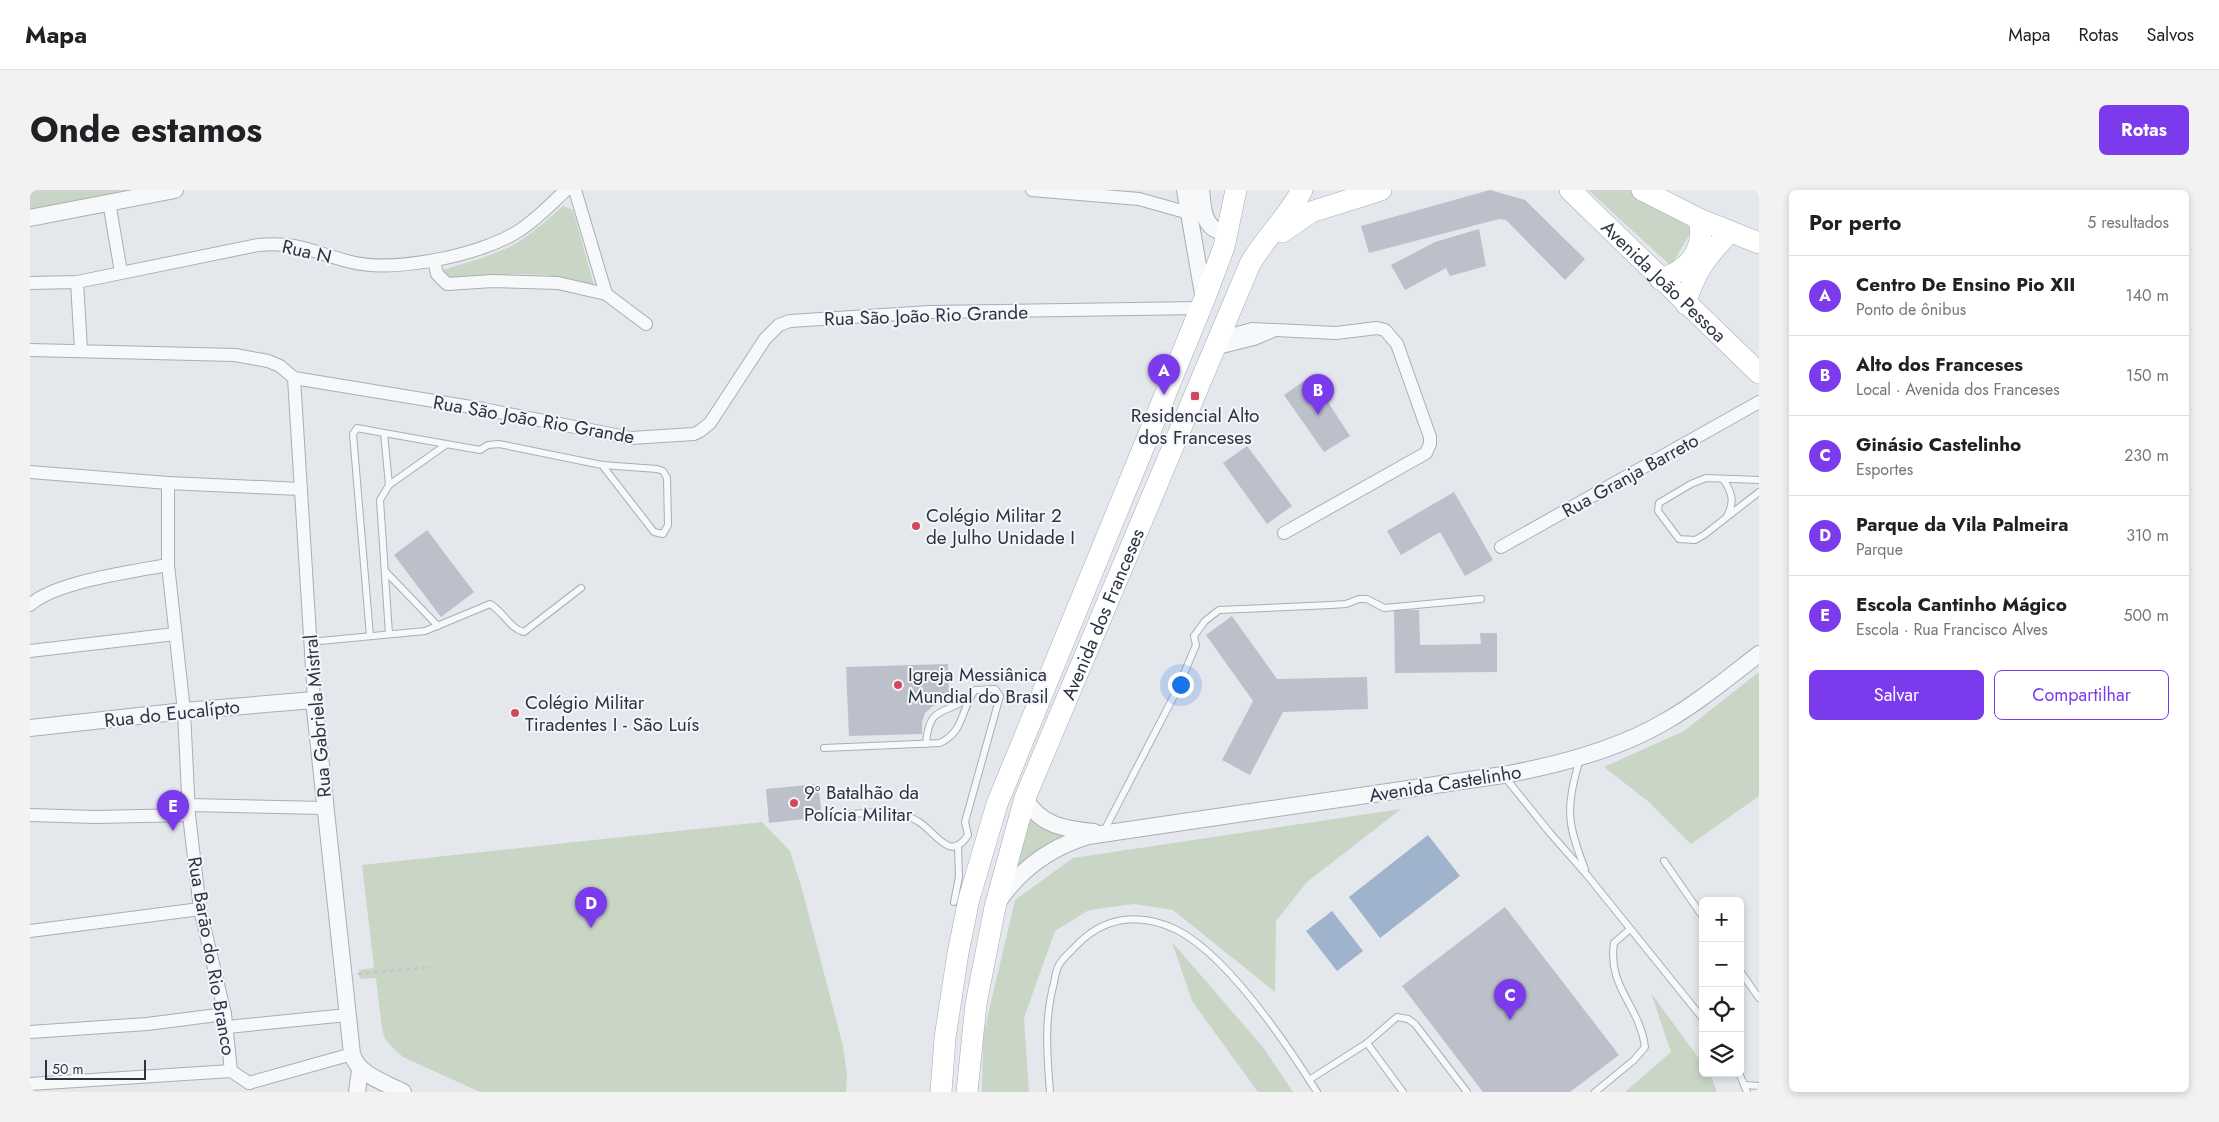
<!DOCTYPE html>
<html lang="pt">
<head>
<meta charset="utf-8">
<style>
  body { margin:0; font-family:Jost,sans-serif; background:#f2f2f2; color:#202124 }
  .controls { position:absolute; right:15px; bottom:15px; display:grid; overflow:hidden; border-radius:8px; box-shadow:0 2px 8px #0003 }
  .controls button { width:45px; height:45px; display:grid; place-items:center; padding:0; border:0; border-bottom:1px solid #e0e0e0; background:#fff; color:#202124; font:25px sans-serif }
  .scale { position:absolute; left:15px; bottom:12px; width:101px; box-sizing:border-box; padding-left:5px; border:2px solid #2b3445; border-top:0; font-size:14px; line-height:18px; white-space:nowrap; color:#2b3445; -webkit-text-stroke:4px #f4f6f9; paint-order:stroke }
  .you { position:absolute; left:1150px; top:494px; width:18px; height:18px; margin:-12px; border:4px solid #fff; border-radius:50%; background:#1a73e8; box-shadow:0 0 0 8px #1a73e833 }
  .badge { display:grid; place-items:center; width:32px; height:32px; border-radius:50%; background:#7c3aed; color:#fff; font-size:16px; font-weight:700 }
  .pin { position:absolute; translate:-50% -41px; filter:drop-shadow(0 1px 2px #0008) }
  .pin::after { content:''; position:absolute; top:26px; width:18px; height:15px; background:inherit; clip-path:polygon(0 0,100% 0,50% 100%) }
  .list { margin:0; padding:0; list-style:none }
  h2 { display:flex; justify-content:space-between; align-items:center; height:65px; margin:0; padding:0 20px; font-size:21px }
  h2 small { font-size:16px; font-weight:400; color:#757577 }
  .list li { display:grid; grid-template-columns:32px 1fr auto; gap:15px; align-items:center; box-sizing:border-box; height:80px; padding:0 20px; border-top:1px solid #e0e0e0 }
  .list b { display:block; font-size:19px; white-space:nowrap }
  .list p { margin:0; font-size:16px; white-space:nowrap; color:#757577 }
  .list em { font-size:16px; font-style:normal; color:#757577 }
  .actions { display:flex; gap:10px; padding:15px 20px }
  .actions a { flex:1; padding:11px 0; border:1px solid #7c3aed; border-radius:8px; text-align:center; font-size:18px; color:#7c3aed }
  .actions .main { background:#7c3aed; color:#fff }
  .icon { flex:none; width:28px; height:28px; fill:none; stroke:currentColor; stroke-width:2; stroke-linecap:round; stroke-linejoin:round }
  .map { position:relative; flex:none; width:1729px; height:902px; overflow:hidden; border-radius:8px }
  header { display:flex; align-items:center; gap:30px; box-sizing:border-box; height:70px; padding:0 25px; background:#fff; border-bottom:1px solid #e0e0e0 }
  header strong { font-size:24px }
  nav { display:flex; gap:28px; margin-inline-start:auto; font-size:18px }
  .intro { display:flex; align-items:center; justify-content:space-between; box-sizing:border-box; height:120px; padding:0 30px }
  h1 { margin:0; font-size:35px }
  .button { padding:12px 22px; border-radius:8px; background:#7c3aed; color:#fff; font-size:18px; font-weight:700 }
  main { display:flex; gap:30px; padding:0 30px }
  aside { flex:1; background:#fff; border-radius:8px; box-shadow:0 2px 8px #0003 }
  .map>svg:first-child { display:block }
  .green { fill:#c9d6c5 }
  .water { fill:#9fb4cc }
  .building { fill:#bbc0ca }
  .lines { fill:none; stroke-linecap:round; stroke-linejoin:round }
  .service-casing { stroke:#a9aeb7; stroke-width:8 }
  .minor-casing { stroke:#a9aeb7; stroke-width:14 }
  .tertiary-casing { stroke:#a9aeb7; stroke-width:18 }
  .primary-casing { stroke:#a3abb8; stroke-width:22 }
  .path { stroke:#c2c5cb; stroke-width:2.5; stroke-dasharray:4 4; stroke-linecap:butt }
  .service { stroke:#f7f8fa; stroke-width:6 }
  .minor { stroke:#f7f8fa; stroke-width:12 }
  .tertiary { stroke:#f7f8fa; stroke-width:16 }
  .primary { stroke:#fff; stroke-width:21 }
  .poi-dot { fill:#d1495b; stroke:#f4f6f9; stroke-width:2 }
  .labels { text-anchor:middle; stroke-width:4; stroke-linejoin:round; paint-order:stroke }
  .street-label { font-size:19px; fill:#2b3445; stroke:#f4f6f9 }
  .poi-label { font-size:19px; fill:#2b3445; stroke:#f4f6f9; text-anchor:start }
</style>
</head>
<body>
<header>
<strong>Mapa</strong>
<nav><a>Mapa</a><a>Rotas</a><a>Salvos</a></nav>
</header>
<div class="intro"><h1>Onde estamos</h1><a class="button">Rotas</a></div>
<main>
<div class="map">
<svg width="1729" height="902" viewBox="0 0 1729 902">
  <rect width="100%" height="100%" fill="#e4e7ec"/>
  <g class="green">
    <polygon points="0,0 128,0 0,21"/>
    <polygon points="1558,0 1601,0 1657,33 1661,42 1641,76"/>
    <path d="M533 16 543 20 564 95 516 85 486 84 420 90 412 80C435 73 459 67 481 56 500 46 517 30 533 16Z"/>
    <polygon points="1729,482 1729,606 1661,654 1619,612 1574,577 1654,541"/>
    <polygon points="1371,619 1277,692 1246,731 1245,802 1143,720 1104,714 1059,720 1025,741 994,828 999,902 952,902 953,846 985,710 1043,668"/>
    <polygon points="1000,630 1039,645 988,680 985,677"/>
    <polygon points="732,632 760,661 772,699 813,856 817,885 816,902 450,902 373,867 364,859 355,849 352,839 346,788 330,789 329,780 344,778 332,675"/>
    <polygon points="1142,752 1232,856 1263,902 1228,902 1162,811"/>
    <polygon points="1621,803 1673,874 1673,883 1680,884 1687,902 1595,902 1641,862"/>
  </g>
  <g class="water">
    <polygon points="1398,645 1430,686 1350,748 1319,707"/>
    <polygon points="1302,721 1333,761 1307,781 1276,741"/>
  </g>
  <g class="building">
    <polygon points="1460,0 1495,10 1555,69 1535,90 1476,30 1469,29 1339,63 1331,36"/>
    <polygon points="1449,39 1456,76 1420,86 1416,78 1375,100 1361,75 1405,52"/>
    <polygon points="1281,186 1320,246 1294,262 1254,205"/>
    <polygon points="1217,256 1262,316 1237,334 1193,273"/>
    <polygon points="1424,302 1463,370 1435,386 1410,342 1371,365 1357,341"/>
    <polygon points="397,340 444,402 411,427 364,365"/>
    <polygon points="1364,420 1389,420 1390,455 1451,454 1450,443 1467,443 1467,482 1365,483"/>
    <polygon points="1202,426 1247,489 1337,487 1338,519 1253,522 1220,585 1192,570 1223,511 1176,445"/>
    <polygon points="918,474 919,512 910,513 903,516 895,523 892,532 892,544 819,546 816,477"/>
    <polygon points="788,594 792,627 739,633 736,599"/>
    <polygon points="1475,717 1589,865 1540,902 1453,902 1372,796"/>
  </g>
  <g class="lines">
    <defs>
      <g id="service">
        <polyline points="354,243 450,260 458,255 469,254 572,275 627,279 633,281 637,288 638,335 633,344 624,342 572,275"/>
        <path d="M1693 289C1702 302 1705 312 1697 326"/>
        <polyline points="1729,290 1676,288 1661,294 1629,313 1628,321 1649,349 1665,350 1674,345 1729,302"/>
        <polyline points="359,295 417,254"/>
        <polyline points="355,381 408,436"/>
        <polyline points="340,446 323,244 327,238 354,243 359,295 350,310 359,444"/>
        <path d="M280 452 395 441 460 414C473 421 480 439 494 442L551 398"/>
        <path d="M896 554C899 514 914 526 940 507"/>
        <path d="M794 558 910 553C935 541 930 520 945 500L965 499 970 506 935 632 938 645C934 651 928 659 919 656 908 652 899 638 889 632 866 616 834 624 807 625"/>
        <path d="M1550 568C1536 618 1536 631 1555 679"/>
        <polyline points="1474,586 1520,643 1557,685 1673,829"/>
        <polyline points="1074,641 1147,500 1166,455 1164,446 1175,431 1189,420 1301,415 1316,414 1329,409 1337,409 1354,418 1451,409"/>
        <polyline points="1634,671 1673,727"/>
        <polyline points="924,712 929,687 928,656"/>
        <polyline points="1710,781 1729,808"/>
        <polyline points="1337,853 1373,902"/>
        <polyline points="1709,883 1717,902"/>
        <polyline points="1279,890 1337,853 1367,827 1378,829 1385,834 1437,902"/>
        <polyline points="1715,895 1729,896"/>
        <path d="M1020 902C1017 865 1014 829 1024 793 1025 787 1026 780 1029 775 1032 769 1039 763 1044 758 1072 727 1109 721 1147 740 1198 766 1256 853 1287 902"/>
        <path d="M1565 902 1604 870 1615 857C1610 816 1577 797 1584 753L1600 739"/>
      </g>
      <g id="minor">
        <polyline points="545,0 576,104"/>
        <polyline points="1002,0 1109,9 1159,23"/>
        <polyline points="79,12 91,82"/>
        <polyline points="404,71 407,84 417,94 463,91 528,93 576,104 616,134"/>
        <polyline points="47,92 51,160"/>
        <path d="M0 93 47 92 228 55C269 51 284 63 321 72 364 83 453 65 490 40 507 29 521 14 536 0"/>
        <polyline points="1189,148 1222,139 1306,143 1347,138 1355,140 1367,154 1400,247 1400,254 1396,263 1254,343"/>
        <polyline points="1184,159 1224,149 1243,141"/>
        <polyline points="0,160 205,165 238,171 250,176 264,188 453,219 601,248 664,244 670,241 680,233 735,149 749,135 760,131 900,122 1170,118"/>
        <polyline points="264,188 284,510"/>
        <polyline points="0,282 138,293 271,299"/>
        <polyline points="138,293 138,375 154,521 159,625 170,719 195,824 201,881"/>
        <polyline points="1471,357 1729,212"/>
        <path d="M0 415C24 392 104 381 138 375"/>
        <polyline points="0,461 145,444"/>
        <polyline points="159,615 295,618"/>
        <polyline points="0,625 65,627 159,625"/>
        <polyline points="0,741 170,719"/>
        <polyline points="197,837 317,825"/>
        <polyline points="0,842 117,834 195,824"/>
        <polyline points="219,893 322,864"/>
        <polyline points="0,894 201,881 219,893"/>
      </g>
      <g id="tertiary">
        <polyline points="1155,0 1174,110"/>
        <path d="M1171 0C1173 15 1172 35 1189 41"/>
        <polyline points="0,28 145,0"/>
        <path d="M0 538 154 521 284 510 322 864C328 885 354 892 373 902"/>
        <path d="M995 608C1010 636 1035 639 1064 642"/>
        <path d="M970 709C992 678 1021 657 1058 646L1473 585C1529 575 1587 560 1636 531 1669 512 1699 487 1729 464"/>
        <polyline points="327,902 330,880"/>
      </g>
      <g id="primary">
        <path id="s1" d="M1540 0 1729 183"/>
        <polyline points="1612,0 1669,29 1729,53"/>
        <polyline points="1252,42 1281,22 1351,0"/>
        <path d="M1630 89C1659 81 1676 59 1669 29"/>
        <path d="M1656 114C1662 85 1679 63 1700 42"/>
        <polyline points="911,902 915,848 928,763 939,709 967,614 1174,110 1194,57 1206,0"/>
        <path id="s2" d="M937 902 946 814 965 717 995 608 1220 74C1235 48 1258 27 1272 0"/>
      </g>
    </defs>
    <use href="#service" class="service-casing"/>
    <use href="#minor" class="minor-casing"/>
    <use href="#tertiary" class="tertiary-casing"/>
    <use href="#primary" class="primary-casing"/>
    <polyline class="path" points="328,784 401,777"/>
    <use href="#service" class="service"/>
    <use href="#minor" class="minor"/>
    <use href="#tertiary" class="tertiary"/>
    <use href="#primary" class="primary"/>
  </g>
  <g class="poi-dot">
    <rect x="1160" y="201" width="10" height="10" rx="2.5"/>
    <circle cx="886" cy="336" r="5"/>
    <circle cx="868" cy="495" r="5"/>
    <circle cx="485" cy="523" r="5"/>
    <circle cx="764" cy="613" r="5"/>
  </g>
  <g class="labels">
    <g class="street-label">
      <text transform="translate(277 61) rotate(13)" y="7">Rua N</text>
      <text dy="7" stroke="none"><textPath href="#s1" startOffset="131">Avenida João Pessoa</textPath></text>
      <text transform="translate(896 125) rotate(-2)" y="7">Rua São João Rio Grande</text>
      <text transform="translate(504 229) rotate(10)" y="7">Rua São João Rio Grande</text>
      <text transform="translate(1600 285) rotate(-29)" y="7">Rua Granja Barreto</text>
      <text dy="7" stroke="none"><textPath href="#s2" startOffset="500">Avenida dos Franceses</textPath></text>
      <text transform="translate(142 523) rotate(-6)" y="7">Rua do Eucalípto</text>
      <text transform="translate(287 526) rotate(-95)" y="7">Rua Gabriela Mistral</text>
      <text transform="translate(1415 593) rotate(-9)" y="7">Avenida Castelinho</text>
      <text transform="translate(182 766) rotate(80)" y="7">Rua Barão do Rio Branco</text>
    </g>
    <g class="poi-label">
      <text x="1165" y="232" text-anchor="middle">Residencial Alto<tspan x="1165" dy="22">dos Franceses</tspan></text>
      <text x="896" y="332">Colégio Militar 2<tspan x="896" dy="22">de Julho Unidade I</tspan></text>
      <text x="878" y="491">Igreja Messiânica<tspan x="878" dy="22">Mundial do Brasil</tspan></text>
      <text x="495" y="519">Colégio Militar<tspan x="495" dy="22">Tiradentes I - São Luís</tspan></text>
      <text x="774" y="609">9º Batalhão da<tspan x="774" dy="22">Polícia Militar</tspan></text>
    </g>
  </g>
</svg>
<div class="controls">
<button>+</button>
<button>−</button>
<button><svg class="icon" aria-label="locate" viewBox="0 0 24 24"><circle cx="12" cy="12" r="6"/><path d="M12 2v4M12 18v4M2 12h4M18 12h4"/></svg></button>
<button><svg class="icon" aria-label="layers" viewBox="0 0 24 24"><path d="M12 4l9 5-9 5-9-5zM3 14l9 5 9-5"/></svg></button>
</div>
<div class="scale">50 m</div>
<div class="you"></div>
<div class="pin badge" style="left:1134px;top:205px">A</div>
<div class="pin badge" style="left:1288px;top:225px">B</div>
<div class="pin badge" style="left:1480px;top:830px">C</div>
<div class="pin badge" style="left:561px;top:738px">D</div>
<div class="pin badge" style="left:143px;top:641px">E</div>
</div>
<aside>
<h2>Por perto<small>5 resultados</small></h2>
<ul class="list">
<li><span class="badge">A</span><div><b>Centro De Ensino Pio XII</b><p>Ponto de ônibus</p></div><em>140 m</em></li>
<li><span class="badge">B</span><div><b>Alto dos Franceses</b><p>Local · Avenida dos Franceses</p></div><em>150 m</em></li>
<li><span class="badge">C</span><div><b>Ginásio Castelinho</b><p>Esportes</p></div><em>230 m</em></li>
<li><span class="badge">D</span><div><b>Parque da Vila Palmeira</b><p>Parque</p></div><em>310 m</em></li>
<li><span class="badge">E</span><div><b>Escola Cantinho Mágico</b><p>Escola · Rua Francisco Alves</p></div><em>500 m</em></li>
</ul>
<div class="actions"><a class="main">Salvar</a><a>Compartilhar</a></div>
</aside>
</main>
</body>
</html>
